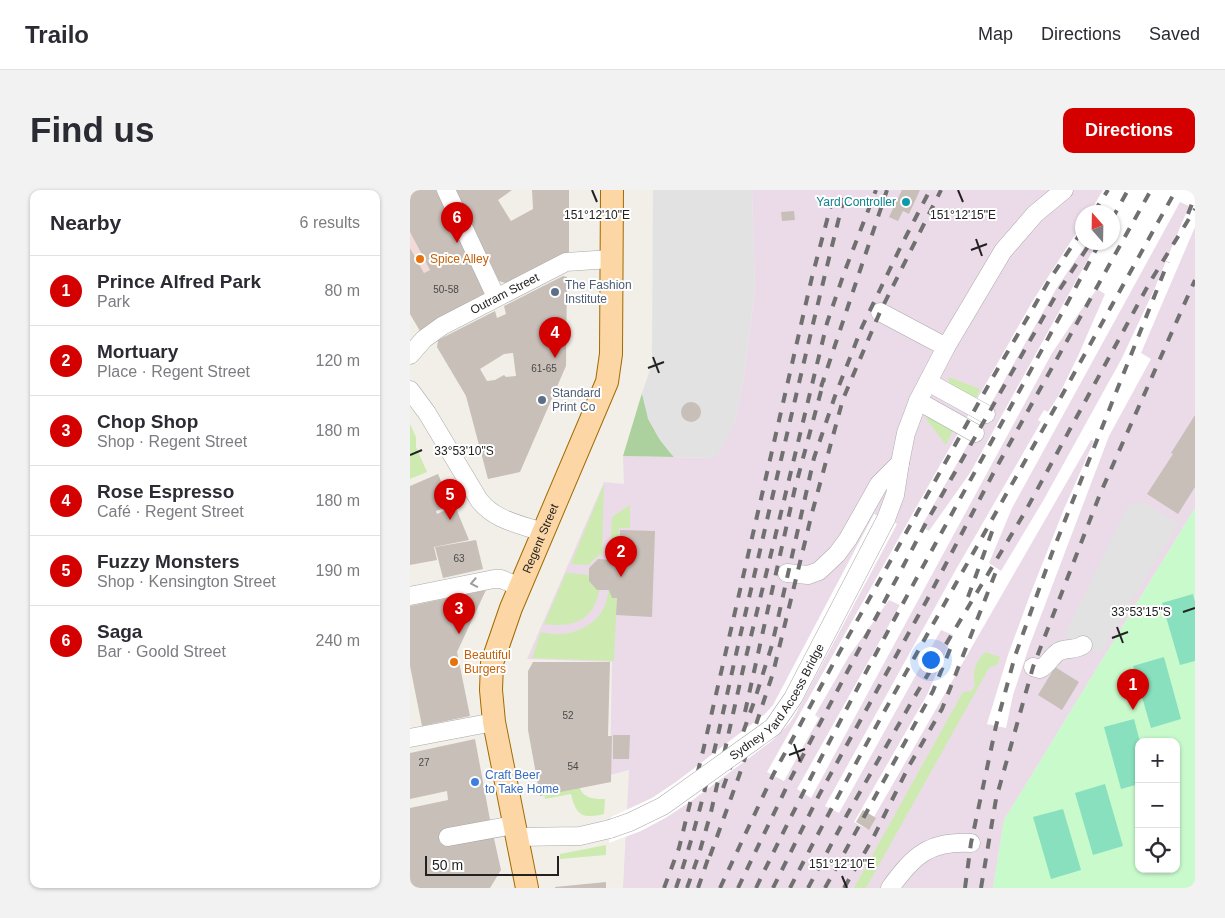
<!DOCTYPE html>
<html lang="en">
<head>
<meta charset="utf-8">
<style>
  body { margin:0; font-family:Helvetica,sans-serif; background:#f2f2f3; color:#2b2b33 }
  .controls { position:absolute; right:15px; bottom:15px; display:grid; overflow:hidden; border-radius:10px; box-shadow:0 1px 4px #0004 }
  .controls button { width:45px; height:45px; display:grid; place-items:center; padding:0; border:0; border-bottom:1px solid #e1e1e2; background:#fff; color:#2b2b33; font:25px sans-serif }
  .compass { position:absolute; left:665px; top:15px; width:45px; height:45px; border-radius:50%; background:#fff; box-shadow:0 1px 4px #0004; rotate:340deg }
  .scale { position:absolute; left:15px; bottom:12px; width:134px; box-sizing:border-box; padding-left:5px; border:2px solid #222; border-top:0; font-size:14px; line-height:18px; white-space:nowrap; color:#222; -webkit-text-stroke:4px #fff; paint-order:stroke }
  .you { position:absolute; left:520px; top:469px; width:18px; height:18px; margin:-12px; border:4px solid #fff; border-radius:50%; background:#1a73e8; box-shadow:0 0 0 8px #1a73e833 }
  .badge { display:grid; place-items:center; width:32px; height:32px; border-radius:50%; background:#d40000; color:#fff; font-size:16px; font-weight:700 }
  .pin { position:absolute; translate:-50% -41px; filter:drop-shadow(0 1px 2px #0008) }
  .pin::after { content:''; position:absolute; top:26px; width:18px; height:15px; background:inherit; clip-path:polygon(0 0,100% 0,50% 100%) }
  .list { margin:0; padding:0; list-style:none }
  h2 { display:flex; justify-content:space-between; align-items:center; height:65px; margin:0; padding:0 20px; font-size:21px }
  h2 small { font-size:16px; font-weight:400; color:#7c7c81 }
  .list li { display:grid; grid-template-columns:32px 1fr auto; gap:15px; align-items:center; box-sizing:border-box; height:70px; padding:0 20px; border-top:1px solid #e1e1e2 }
  .list b { display:block; font-size:19px; white-space:nowrap }
  .list p { margin:0; font-size:16px; white-space:nowrap; color:#7c7c81 }
  .list em { font-size:16px; font-style:normal; color:#7c7c81 }
  .icon { flex:none; width:28px; height:28px; fill:none; stroke:currentColor; stroke-width:2; stroke-linecap:round; stroke-linejoin:round }
  .map { position:relative; flex:none; width:785px; height:698px; overflow:hidden; border-radius:10px }
  header { display:flex; align-items:center; gap:30px; box-sizing:border-box; height:70px; padding:0 25px; background:#fff; border-bottom:1px solid #e1e1e2 }
  header strong { font-size:24px }
  nav { display:flex; gap:28px; margin-inline-start:auto; font-size:18px }
  .intro { display:flex; align-items:center; justify-content:space-between; box-sizing:border-box; height:120px; padding:0 30px }
  h1 { margin:0; font-size:35px }
  .button { padding:12px 22px; border-radius:10px; background:#d40000; color:#fff; font-size:18px; font-weight:700 }
  main { display:flex; gap:30px; padding:0 30px }
  aside { flex:1; background:#fff; border-radius:10px; box-shadow:0 1px 4px #0004 }
  .map>svg:first-child { display:block }
  .commercial { fill:#f2dad9 }
  .industrial { fill:#ebdbe8; fill-rule:evenodd }
  .grass { fill:#cdebb0 }
  .forest { fill:#add19e }
  .park { fill:#c8facc; fill-rule:evenodd }
  .pitch { fill:#88e0be }
  .parking { fill:#e2e2e2 }
  .pier { fill:#fff; fill-rule:evenodd }
  .building { fill:#c7bfb8; fill-rule:evenodd }
  .lines { fill:none; stroke-linecap:round; stroke-linejoin:round }
  .minor-casing { stroke:#a9a9a9; stroke-width:19 }
  .major-casing { stroke:#a06b00; stroke-width:24 }
  .minor { stroke:#fff; stroke-width:18 }
  .major { stroke:#fcd6a4; stroke-width:22 }
  .rail { stroke:#707070; stroke-width:4; stroke-dasharray:10 10; stroke-linecap:butt }
  .minor-bridge-casing { stroke:#a9a9a9; stroke-width:19; stroke-linecap:butt }
  .minor-bridge { stroke:#fff; stroke-width:18 }
  .oneway { stroke:#9c9c9c }
  .ticks { fill:none; stroke:#222; stroke-width:2 }
  .culture-dot { fill:#0f9aa8; stroke:#fff; stroke-width:2 }
  .food-dot { fill:#e8710a; stroke:#fff; stroke-width:2 }
  .service-dot { fill:#5c6f8a; stroke:#fff; stroke-width:2 }
  .shop-dot { fill:#3f7fe0; stroke:#fff; stroke-width:2 }
  .labels { text-anchor:middle; stroke-width:4; stroke-linejoin:round; paint-order:stroke }
  .number-label { font-size:10px; fill:#4b4948 }
  .culture-label { font-size:12px; fill:#0d838f; stroke:#fff; text-anchor:end }
  .food-label { font-size:12px; fill:#c56008; stroke:#fff; text-anchor:start }
  .service-label { font-size:12px; fill:#4e5e75; stroke:#fff; text-anchor:start }
  .street-label { font-size:12px; fill:#222; stroke:#fff }
  .shop-label { font-size:12px; fill:#366cbe; stroke:#fff; text-anchor:start }
  .ticks-label { font-size:12px; text-anchor:middle; fill:#222; stroke:#fff; stroke-width:4; stroke-linejoin:round; paint-order:stroke }
</style>
</head>
<body>
<header>
<strong>Trailo</strong>
<nav><a>Map</a><a>Directions</a><a>Saved</a></nav>
</header>
<div class="intro"><h1>Find us</h1><a class="button">Directions</a></div>
<main>
<aside>
<h2>Nearby<small>6 results</small></h2>
<ul class="list">
<li><span class="badge">1</span><div><b>Prince Alfred Park</b><p>Park</p></div><em>80 m</em></li>
<li><span class="badge">2</span><div><b>Mortuary</b><p>Place · Regent Street</p></div><em>120 m</em></li>
<li><span class="badge">3</span><div><b>Chop Shop</b><p>Shop · Regent Street</p></div><em>180 m</em></li>
<li><span class="badge">4</span><div><b>Rose Espresso</b><p>Café · Regent Street</p></div><em>180 m</em></li>
<li><span class="badge">5</span><div><b>Fuzzy Monsters</b><p>Shop · Kensington Street</p></div><em>190 m</em></li>
<li><span class="badge">6</span><div><b>Saga</b><p>Bar · Goold Street</p></div><em>240 m</em></li>
</ul>
</aside>
<div class="map">
<svg width="785" height="698" viewBox="0 0 785 698">
  <rect width="100%" height="100%" fill="#f2efe9"/>
  <polygon class="commercial" points="0,42 20,80 14,83 0,58"/>
  <path class="industrial" d="M342 0H785V318L594 630 583 698H213L219 580 200 585 202 472 117 469 194 292 214 294 213 266 305 268 324 234 333 193 345 100ZM672 22H702V52H672Z"/>
  <g class="grass">
    <polygon points="539,187 570,199 565,211 541,195 538,190"/>
    <polygon points="519,224 545,236 536,255 516,229"/>
    <polygon points="0,234 6,247 6,257 17,282 0,289"/>
    <polygon points="194,294 192,365 189,365 180,373 180,375 161,374"/>
    <polygon points="220,315 220,338 209,338 208,364 200,364 202,327"/>
    <path d="M156 383 180 385 190 396C185 430 165 438 134 434Z"/>
    <path d="M198 396 207 404 204 471 122 468 131 442C155 449 188 439 196 412 198 407 198 402 198 396Z"/>
    <path d="M576 462 590 467 588 474 579 478 456 698H444L553 502 561 501 565 496C562 482 565 471 576 462Z"/>
    <path d="M169 596C173 609 184 609 195 609L194 624C173 629 166 626 161 604L135 609 134 604Z"/>
    <polygon points="196,655 196,665 150,669 150,664"/>
  </g>
  <path class="forest" d="M232 203C239 232 244 244 264 267L213 266Z"/>
  <path class="park" d="M785 318V698H583L594 630ZM729 552H766V679H729Z"/>
  <g class="pitch">
    <polygon points="783,404 785,412 785,471 770,475 752,413"/>
    <polygon points="754,467 771,529 741,538 723,476"/>
    <polygon points="724,529 730,552 729,552 729,594 711,599 694,537"/>
    <polygon points="695,594 713,656 683,665 665,603"/>
    <polygon points="653,619 671,680 641,689 623,627"/>
  </g>
  <g class="parking">
    <polygon points="243,0 342,0 345,99 333,193 324,234 306,268 264,267 250,250 238,229 232,203 242,174"/>
    <polygon points="733,312 768,334 690,464 654,446 718,315"/>
  </g>
  <g class="pier">
    <path d="M693 0H785V37L731 163 741 169 699 246 619 457 603 505 596 538 577 534 598 465 620 405 654 319 684 251 681 250 457 639 444 632 517 505 543 445 531 440 429 623 415 616 544 383 631 232 628 230 634 220 638 222 649 205 668 166 695 104 687 99 669 123 642 163 401 608 387 599 490 415 479 410 439 466 405 525 409 528 374 591 357 582 622 112 672 34V52L677 53 646 99 511 337 519 341 560 283 687 53 702 52V22H680ZM770 12 779 16 744 100 711 170 633 311 591 381 579 373 602 318Z"/>
    <polygon points="464,324 487,334 385,525 379,534 363,550 284,609 257,627 231,641 199,653 201,627 242,608 266,592 355,524 363,515"/>
  </g>
  <g class="building">
    <polygon points="0,0 26,0 56,62 76,107 10,141 0,124 0,58 14,83 20,80 0,42"/>
    <polygon points="45,0 102,0 88,10 101,31 123,19 122,0 159,0 159,62 99,94 89,91"/>
    <polygon points="492,0 510,0 499,24 493,21 488,31 479,27"/>
    <polygon points="384,21 385,30 372,31 371,22"/>
    <path d="M153 86 157 87 156 176 110 282 78 289 56 206 27 157 28 150 85 121 87 128 96 124 94 116ZM103 163 106 186 96 187 94 185 85 190 77 191 70 179 94 164Z"/>
    <circle cx="281" cy="222" r="10"/>
    <polygon points="785,225 785,297 768,324 737,304 763,264 761,263"/>
    <polygon points="28,284 41,315 26,321 27,324 45,316 59,350 24,357 27,370 0,375 0,296"/>
    <polygon points="210,340 245,341 242,427 206,425 207,408 202,408 199,400 187,400 179,391 179,378 188,369 201,370 201,365 209,365"/>
    <polygon points="66,350 73,379 33,388 25,357"/>
    <polygon points="76,400 47,462 60,526 12,536 0,476 0,416"/>
    <polygon points="123,472 200,472 198,546 202,546 201,592 130,606 118,540 118,481"/>
    <polygon points="645,477 669,492 652,520 628,505"/>
    <polygon points="203,545 220,545 219,569 203,569"/>
    <polygon points="65,549 81,635 29,645 30,653 83,644 91,680 80,698 0,698 0,618 38,610 37,601 0,609 0,563"/>
    <polygon points="453,620 466,628 459,640 446,632"/>
    <polygon points="196,692 196,698 145,698 145,697"/>
  </g>
  <g class="lines">
    <defs>
      <g id="minor">
        <polyline points="36,0 86,107"/>
        <polyline points="470,122 536,157"/>
        <path id="s1" d="M0 165 14 149 32 136 156 72 201 69"/>
        <polyline points="518,192 576,224"/>
        <path d="M0 200 17 223 69 310C84 330 109 334 132 342"/>
        <polyline points="508,211 565,243"/>
        <polyline points="476,329 485,305 490,273"/>
        <polyline points="377,383 398,385 409,381 427,364 438,349 469,294 490,273 496,243 508,211 536,157 593,61 625,24 654,0"/>
        <polyline points="0,406 84,389 91,389 110,397"/>
        <path d="M623 477 630 479C638 475 641 467 648 462 656 457 665 461 673 455"/>
        <polyline points="0,548 84,532"/>
        <polyline points="38,647 104,635"/>
        <polyline points="107,647 170,646 200,639"/>
        <path d="M480 698C504 665 519 651 561 653"/>
      </g>
      <g id="major">
        <path id="s2" d="M117 698 84 532 81 500 82 473 101 418 197 192 201 164 202 0"/>
      </g>
    </defs>
    <use href="#minor" class="minor-casing"/>
    <use href="#major" class="major-casing"/>
    <use href="#minor" class="minor"/>
    <use href="#major" class="major"/>
    <g class="rail">
      <polyline points="684,22 698,0"/>
      <polyline points="778,24 785,6"/>
      <polyline points="702,29 718,0"/>
      <polyline points="411,197 477,0"/>
      <polyline points="558,407 583,339"/>
      <polyline points="335,522 385,298 414,190"/>
      <polyline points="313,598 344,512 362,455 404,268 425,206 452,137 491,56 520,0"/>
      <polyline points="300,666 329,586 363,483 402,323 433,209 470,122 531,0"/>
      <polyline points="254,698 269,658 293,561 402,87 425,0"/>
      <path d="M266 698C295 613 312 525 332 438 366 292 399 146 436 0"/>
      <polyline points="277,698 289,664 301,622 334,475 417,133 434,83 466,0"/>
      <polyline points="288,698 301,660"/>
      <polyline points="310,698 363,585 429,463 583,187 640,89 672,41"/>
      <polyline points="328,698 380,590 516,333 646,105 681,52"/>
      <path d="M346 698C452 478 575 268 690 52"/>
      <polyline points="363,698 408,607 517,410 585,280 741,0"/>
      <path d="M380 698C449 563 524 433 598 301 655 201 710 100 766 0"/>
      <polyline points="398,698 438,623 505,506 615,322 740,92 785,19"/>
      <polyline points="415,698 523,501 543,452"/>
      <polyline points="434,698 463,648 499,576 532,519 587,379"/>
      <polyline points="555,698 561,653 586,536 605,466 642,363 758,72"/>
      <polyline points="571,698 586,609 623,477 690,304 785,90"/>
    </g>
    <defs>
      <g id="minor-bridge">
        <path id="s3" d="M200 639 220 632 253 616 363 537 383 508 476 329"/>
      </g>
    </defs>
    <use href="#minor-bridge" class="minor-bridge-casing"/>
    <use href="#minor-bridge" class="minor-bridge"/>
  </g>
  <defs><path id="oneway-chevron" d="M-2-3.5L2.5 0L-2 3.5" fill="none" stroke-width="1.6" stroke-linecap="round" stroke-linejoin="round" transform="scale(1.25)"/></defs>
  <use class="oneway" href="#oneway-chevron" transform="translate(64 393) rotate(169)"/>
  <path class="ticks" d="M182 0 187 12M548 0 553 12M566 49 572 66M561 60 577 54M243 167 249 183M238 178 254 172M0 265 12 260M773 422 785 418M707 437 713 453M702 448 718 442M384 554 390 571M379 565 395 559M432 686 437 698"/>
  <circle class="culture-dot" cx="496" cy="12" r="5"/>
  <g class="food-dot">
    <circle cx="10" cy="69" r="5"/>
    <circle cx="44" cy="472" r="5"/>
  </g>
  <g class="service-dot">
    <circle cx="145" cy="102" r="5"/>
    <circle cx="132" cy="210" r="5"/>
  </g>
  <circle class="shop-dot" cx="65" cy="592" r="5"/>
  <g class="labels">
    <g class="number-label">
      <text x="36" y="103">50-58</text>
      <text x="134" y="182">61-65</text>
      <text x="49" y="372">63</text>
      <text x="158" y="529">52</text>
      <text x="14" y="576">27</text>
      <text x="163" y="580">54</text>
    </g>
    <g class="culture-label">
      <text x="486" y="16">Yard Controller</text>
    </g>
    <g class="food-label">
      <text x="20" y="73">Spice Alley</text>
      <text x="54" y="469">Beautiful<tspan x="54" dy="14">Burgers</tspan></text>
    </g>
    <g class="service-label">
      <text x="155" y="99">The Fashion<tspan x="155" dy="14">Institute</tspan></text>
      <text x="142" y="207">Standard<tspan x="142" dy="14">Print Co</tspan></text>
    </g>
    <g class="street-label">
      <text dy="4" stroke="none"><textPath href="#s1" startOffset="114">Outram Street</textPath></text>
      <text dy="4" stroke="none"><textPath href="#s2" startOffset="362">Regent Street</textPath></text>
      <text dy="4" stroke="none"><textPath href="#s3" startOffset="215">Sydney Yard Access Bridge</textPath></text>
    </g>
    <g class="shop-label">
      <text x="75" y="589">Craft Beer<tspan x="75" dy="14">to Take Home</tspan></text>
    </g>
  </g>
  <g class="ticks-label">
    <text x="553" y="29">151°12'15"E</text>
    <text x="187" y="29">151°12'10"E</text>
    <text x="54" y="265">33°53'10"S</text>
    <text x="731" y="426">33°53'15"S</text>
    <text x="432" y="678">151°12'10"E</text>
  </g>
</svg>
<div class="controls">
<button>+</button>
<button>−</button>
<button><svg class="icon" aria-label="locate" viewBox="0 0 24 24"><circle cx="12" cy="12" r="6"/><path d="M12 2v4M12 18v4M2 12h4M18 12h4"/></svg></button>
</div>
<svg class="compass" viewBox="-18 -18 36 36"><path d="M0-13l5 13h-10z" fill="#e53935"/><path d="M0 13l5-13h-10z" fill="#7c7c81"/></svg>
<div class="scale">50 m</div>
<div class="you"></div>
<div class="pin badge" style="left:723px;top:520px">1</div>
<div class="pin badge" style="left:211px;top:387px">2</div>
<div class="pin badge" style="left:49px;top:444px">3</div>
<div class="pin badge" style="left:145px;top:168px">4</div>
<div class="pin badge" style="left:40px;top:330px">5</div>
<div class="pin badge" style="left:47px;top:53px">6</div>
</div>
</main>
</body>
</html>
